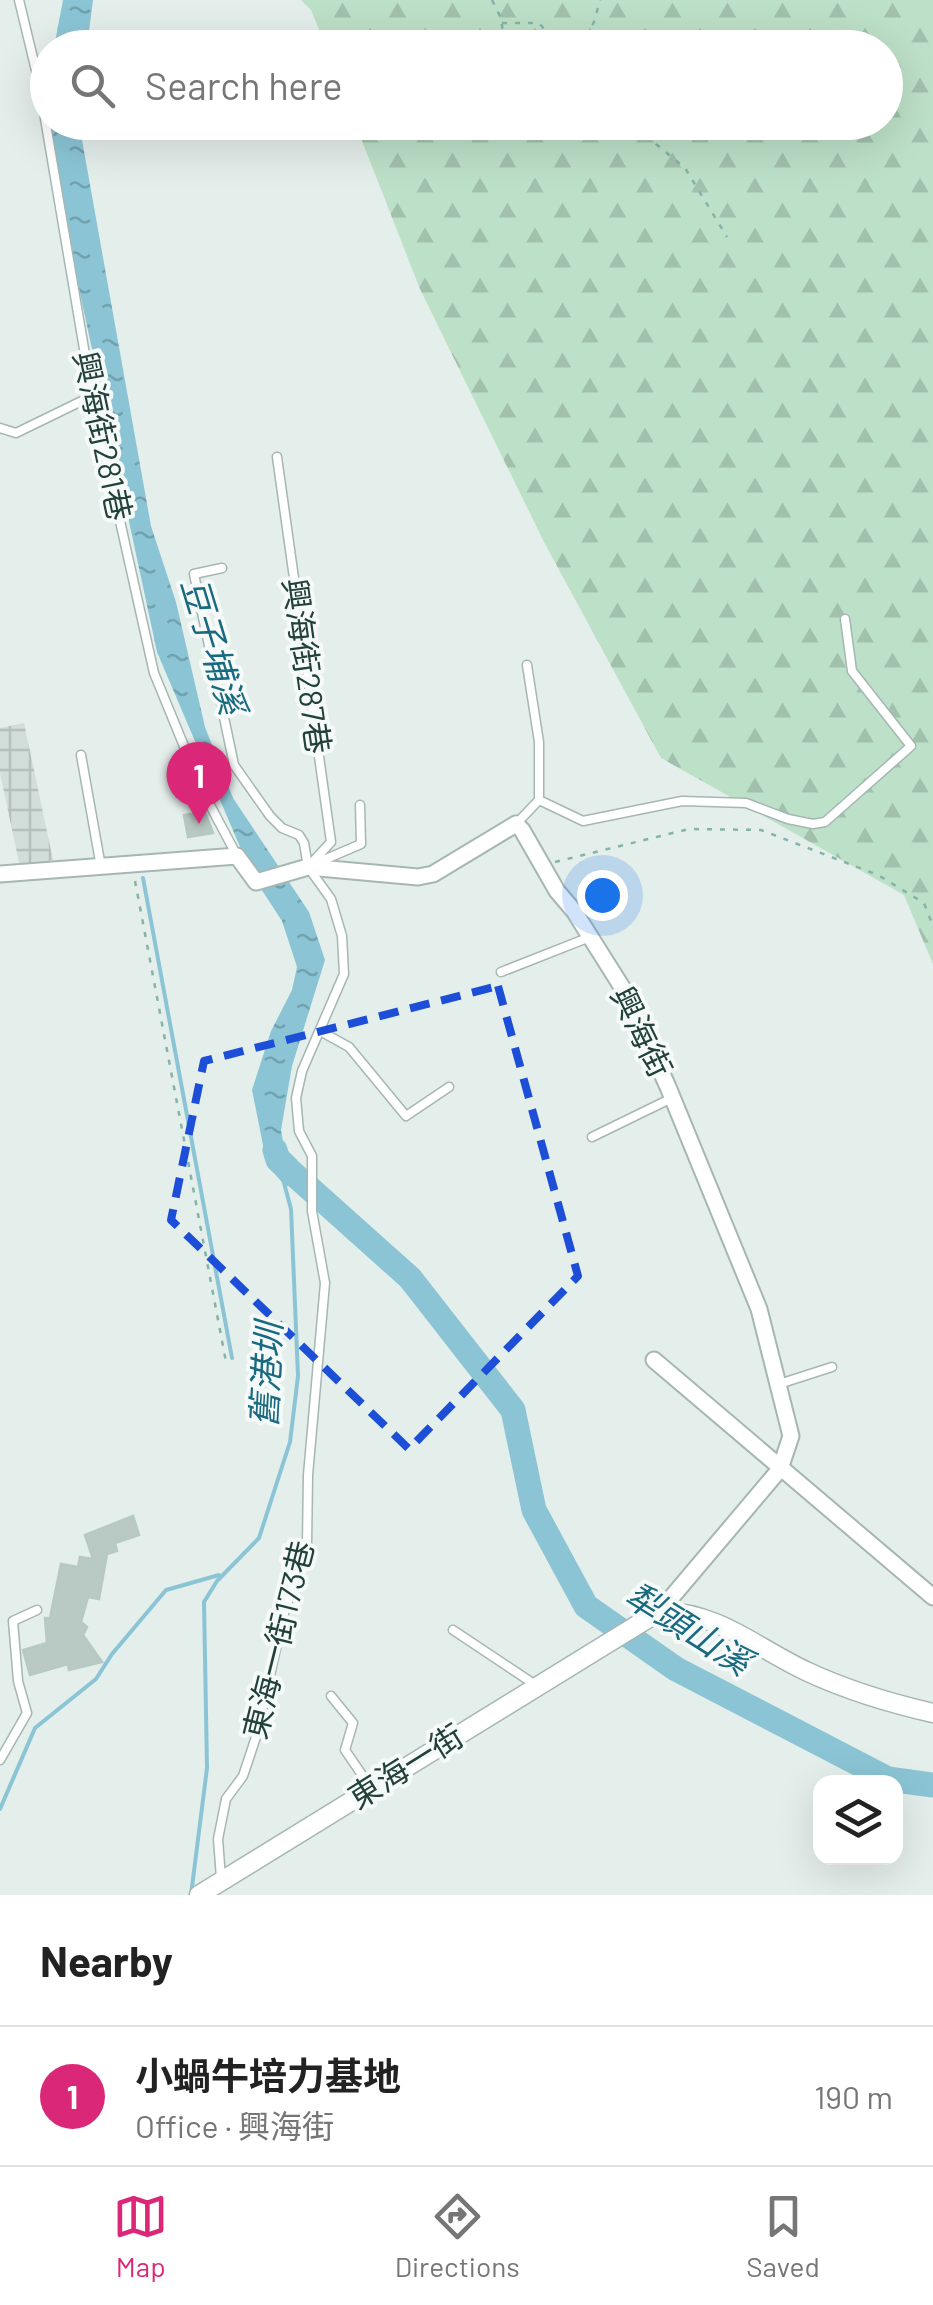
<!DOCTYPE html>
<html lang="en">
<head>
<meta charset="utf-8">
<style>
  body { margin:0; font-family:Barlow,"Noto Sans TC",sans-serif; background:#f6f6f6; color:#222 }
  .controls { position:absolute; right:30px; bottom:30px; display:grid; overflow:hidden; border-radius:20px; box-shadow:0 10px 40px #0002 }
  .controls button { width:90px; height:90px; display:grid; place-items:center; padding:0; border:0; border-bottom:2px solid #e0e0e0; background:#fff; color:#222; font:50px sans-serif }
  .you { position:absolute; left:602px; top:895px; width:35px; height:35px; margin:-25px; border:8px solid #fff; border-radius:50%; background:#1a73e8; box-shadow:0 0 0 15px #1a73e833 }
  .badge { display:grid; place-items:center; width:65px; height:65px; border-radius:50%; background:#db2777; color:#fff; font-size:32px; font-weight:700 }
  .pin { position:absolute; translate:-50% -82px; filter:drop-shadow(0 2px 5px #0008) }
  .pin::after { content:''; position:absolute; top:52px; width:35px; height:30px; background:inherit; clip-path:polygon(0 0,100% 0,50% 100%) }
  .list { margin:0; padding:0; list-style:none }
  h2 { display:flex; justify-content:space-between; align-items:center; height:130px; margin:0; padding:0 40px; font-size:42px }
  h2 small { font-size:32px; font-weight:400; color:#767676 }
  .list li { display:grid; grid-template-columns:65px 1fr auto; gap:30px; align-items:center; box-sizing:border-box; height:140px; padding:0 40px; border-top:2px solid #e0e0e0 }
  .list b { display:block; font-size:38px; white-space:nowrap }
  .list p { margin:0; font-size:32px; white-space:nowrap; color:#767676 }
  .list em { font-size:32px; font-style:normal; color:#767676 }
  .icon { flex:none; width:55px; height:55px; fill:none; stroke:currentColor; stroke-width:2; stroke-linecap:round; stroke-linejoin:round }
  .map { position:relative; flex:none; width:933px; height:1895px; overflow:hidden }
  .search { position:absolute; background:#fff; box-shadow:0 10px 40px #0002; left:30px; right:30px; top:30px; height:110px; display:flex; align-items:center; gap:25px; box-sizing:border-box; padding:0 35px; border-radius:55px; color:#767676; font-size:38px }
  .sheet { height:270px; background:#fff }
  nav { display:flex; justify-content:space-around; align-items:center; box-sizing:border-box; height:140px; border-top:2px solid #e0e0e0; background:#fff; font-size:28px; color:#767676 }
  nav a { display:grid; justify-items:center; gap:5px }
  nav .on { color:#db2777 }
  .map>svg:first-child { display:block }
  .industrial { fill:url(#industrial-grid) }
  .forest { fill:url(#forest-firs) }
  .water { fill:url(#water-ripples) }
  .lines { fill:none; stroke-linecap:round; stroke-linejoin:round }
  .stream { stroke:#8bc5d5; stroke-width:4 }
  .river { stroke:#8bc5d5; stroke-width:25 }
  .building { fill:#b9c9c4; stroke:#b6c9c2; stroke-width:2.5 }
  .service-casing { stroke:#a6b7b3; stroke-width:11 }
  .minor-casing { stroke:#a6b7b3; stroke-width:19 }
  .tertiary-casing { stroke:#a6b7b3; stroke-width:21 }
  .path { stroke:#84b3a7; stroke-width:2.5; stroke-dasharray:5 8; stroke-linecap:butt }
  .service { stroke:#fff; stroke-width:8 }
  .minor { stroke:#fff; stroke-width:15 }
  .tertiary { stroke:#fff; stroke-width:18 }
  .marked { fill:none; stroke:#1d4ed8; stroke-width:8; stroke-dasharray:20 12; stroke-linejoin:round }
  .labels { text-anchor:middle; stroke-width:8; stroke-linejoin:round; paint-order:stroke }
  .street-label { font-size:32px; fill:#22413b; stroke:#f5faf8 }
  .water-label { font-size:35px; font-style:italic; fill:#196a81; stroke:#f5faf8 }
</style>
</head>
<body>
<div class="map">
<svg width="933" height="1895" viewBox="0 0 933 1895">
  <defs>
    <pattern id="industrial-grid" width="8" height="8" patternUnits="userSpaceOnUse" patternTransform="scale(2.5)"><rect width="8" height="8" fill="#d2deda"/><path d="M0 4h8M4 0v8" fill="none" stroke="#b4c0bc"/></pattern>
    <pattern id="forest-firs" width="22" height="20" patternUnits="userSpaceOnUse" patternTransform="scale(2.5)"><rect width="22" height="20" fill="#bde0c8"/><path d="M5 1l3.5 6h-7zM16 11l3.5 6h-7z" fill="#a2c1ad"/></pattern>
    <pattern id="water-ripples" width="26" height="14" patternUnits="userSpaceOnUse" patternTransform="scale(2.5)"><rect width="26" height="14" fill="#8bc5d5"/><path d="M2 4q2-2 4 0t4 0M15 11q2-2 4 0t4 0" fill="none" stroke="#71a2ae"/></pattern>
  </defs>
  <rect width="100%" height="100%" fill="#e4eeeb"/>
  <polygon class="industrial" points="24,723 53,860 20,867 0,773 0,728"/>
  <polygon class="forest" points="301,0 933,0 933,964 904,895 661,758 544,542 420,289 355,123 886,122 886,48 326,47 311,10"/>
  <g class="water">
    <polygon points="63,0 93,0 87,47 54,47"/>
    <polygon points="50,123 79,123 151,526 176,602 205,727 233,798 309,912 325,960 292,1066 281,1130 284,1147 297,1160 295,1182 286,1187 267,1165 252,1090 271,1031 292,990 297,967 282,921 252,875 157,652 66,228"/>
  </g>
  <g class="lines">
    <g class="stream">
      <polyline points="143,878 232,1358"/>
      <polyline points="0,1809 35,1728 96,1679 112,1654 166,1590 219,1575"/>
      <polyline points="191,1895 207,1768 204,1602 217,1581 259,1538 290,1442 298,1376 291,1209 284,1183"/>
    </g>
    <polyline class="river" points="275,1150 278,1160 410,1278 513,1410 534,1510 586,1606 676,1669 888,1779 933,1785"/>
  </g>
  <g class="building">
    <polygon points="205,812 213,833 188,837 184,815"/>
    <polygon points="133,1516 139,1535 115,1543 117,1551 107,1554 99,1599 88,1597 81,1622 87,1627 83,1635 102,1662 69,1670 68,1664 30,1675 23,1650 47,1643 45,1618 50,1618 61,1564 78,1567 80,1557 93,1559 85,1535"/>
  </g>
  <g class="lines">
    <defs>
      <g id="service">
        <polyline points="19,0 39,83 92,396 154,673 202,790 236,854"/>
        <polyline points="0,428 16,433 92,396"/>
        <polyline points="277,457 331,842 308,867"/>
        <polyline points="81,755 101,867"/>
        <polyline points="539,800 583,821 682,801 746,803 788,819 813,824 825,822 911,746 852,671 845,619"/>
        <polyline points="516,824 539,800 539,742 527,665"/>
        <polyline points="312,865 361,844 360,805"/>
        <polyline points="501,972 590,937"/>
        <polyline points="320,1031 349,1047 406,1116 449,1087"/>
        <polyline points="592,1137 672,1098"/>
        <polyline points="776,1385 832,1367"/>
        <polyline points="453,1630 537,1686"/>
        <polyline points="331,1696 353,1723 345,1750 371,1788"/>
        <polyline points="0,1760 27,1713 18,1681 13,1621 37,1610"/>
        <polyline points="221,1878 218,1839 226,1799 243,1776 256,1737 284,1613 307,1544 308,1475 325,1283 312,1211 312,1156 299,1131 296,1098 302,1071 344,974 342,936 331,899 308,867 304,843 299,835 282,828 270,816 234,765 194,574 222,568"/>
      </g>
      <g id="minor">
        <polyline points="0,874 237,856 256,882 308,867 418,877 433,874 516,824 522,830 557,891 574,911 625,992 668,1087 759,1309 791,1436 780,1469 660,1611"/>
        <polyline points="654,1360 933,1597"/>
      </g>
      <path id="tertiary" d="M199 1895 660 1611C723 1614 754 1647 808 1672 849 1691 889 1703 933 1713"/>
    </defs>
    <use href="#service" class="service-casing"/>
    <use href="#minor" class="minor-casing"/>
    <use href="#tertiary" class="tertiary-casing"/>
    <g class="path">
      <polyline points="492,0 501,18 505,48"/>
      <polyline points="502,23 539,23 557,44 573,48"/>
      <polyline points="580,48 594,22 600,0"/>
      <polyline points="642,122 656,144 685,168 727,237"/>
      <polyline points="555,862 689,829 761,830 878,875 924,903 933,926"/>
      <polyline points="135,881 226,1362"/>
    </g>
    <use href="#service" class="service"/>
    <use href="#minor" class="minor"/>
    <use href="#tertiary" class="tertiary"/>
  </g>
  <path class="marked" d="M498 986 578 1276 409 1449 171 1220 204 1061Z"/>
  <g class="labels">
    <g class="street-label">
      <text transform="translate(102 436) rotate(78)" y="11">興海街281巷</text>
      <text transform="translate(306 666) rotate(82)" y="11">興海街287巷</text>
      <text transform="translate(641 1032) rotate(64)" y="11">興海街</text>
      <text transform="translate(279 1640) rotate(-76)" y="11">東海一街173巷</text>
      <text transform="translate(406 1767) rotate(-32)" y="11">東海一街</text>
    </g>
    <g class="water-label">
      <text transform="translate(213 646) rotate(73)" y="12">豆子埔溪</text>
      <text transform="translate(267 1375) rotate(-87)" y="12">舊港圳</text>
      <text transform="translate(688 1629) rotate(32)" y="12">犁頭山溪</text>
    </g>
  </g>
</svg>
<div class="controls">
<button><svg class="icon" aria-label="layers" viewBox="0 0 24 24"><path d="M12 4l9 5-9 5-9-5zM3 14l9 5 9-5"/></svg></button>
</div>
<div class="you"></div>
<div class="pin badge" style="left:199px;top:824px">1</div>
<div class="search"><svg class="icon" aria-label="search" viewBox="0 0 24 24"><circle cx="10" cy="10" r="6"/><path d="M15 15l6 6"/></svg>Search here</div>
</div>
<section class="sheet">
<h2>Nearby<small></small></h2>
<ul class="list">
<li><span class="badge">1</span><div><b>小蝸牛培力基地</b><p>Office · 興海街</p></div><em>190 m</em></li>
</ul>
</section>
<nav>
<a class="on"><svg class="icon" aria-label="map" viewBox="0 0 24 24"><path d="M3 6l6-2 6 2 6-2v14l-6 2-6-2-6 2zM9 4v14M15 6v14"/></svg>Map</a>
<a><svg class="icon" aria-label="directions" viewBox="0 0 24 24"><path d="M12 3l9 9-9 9-9-9zM9 14v-3h6M13 9l2 2-2 2"/></svg>Directions</a>
<a><svg class="icon" aria-label="saved" viewBox="0 0 24 24"><path d="M7 4h10v16l-5-4-5 4z"/></svg>Saved</a>
</nav>
</body>
</html>
